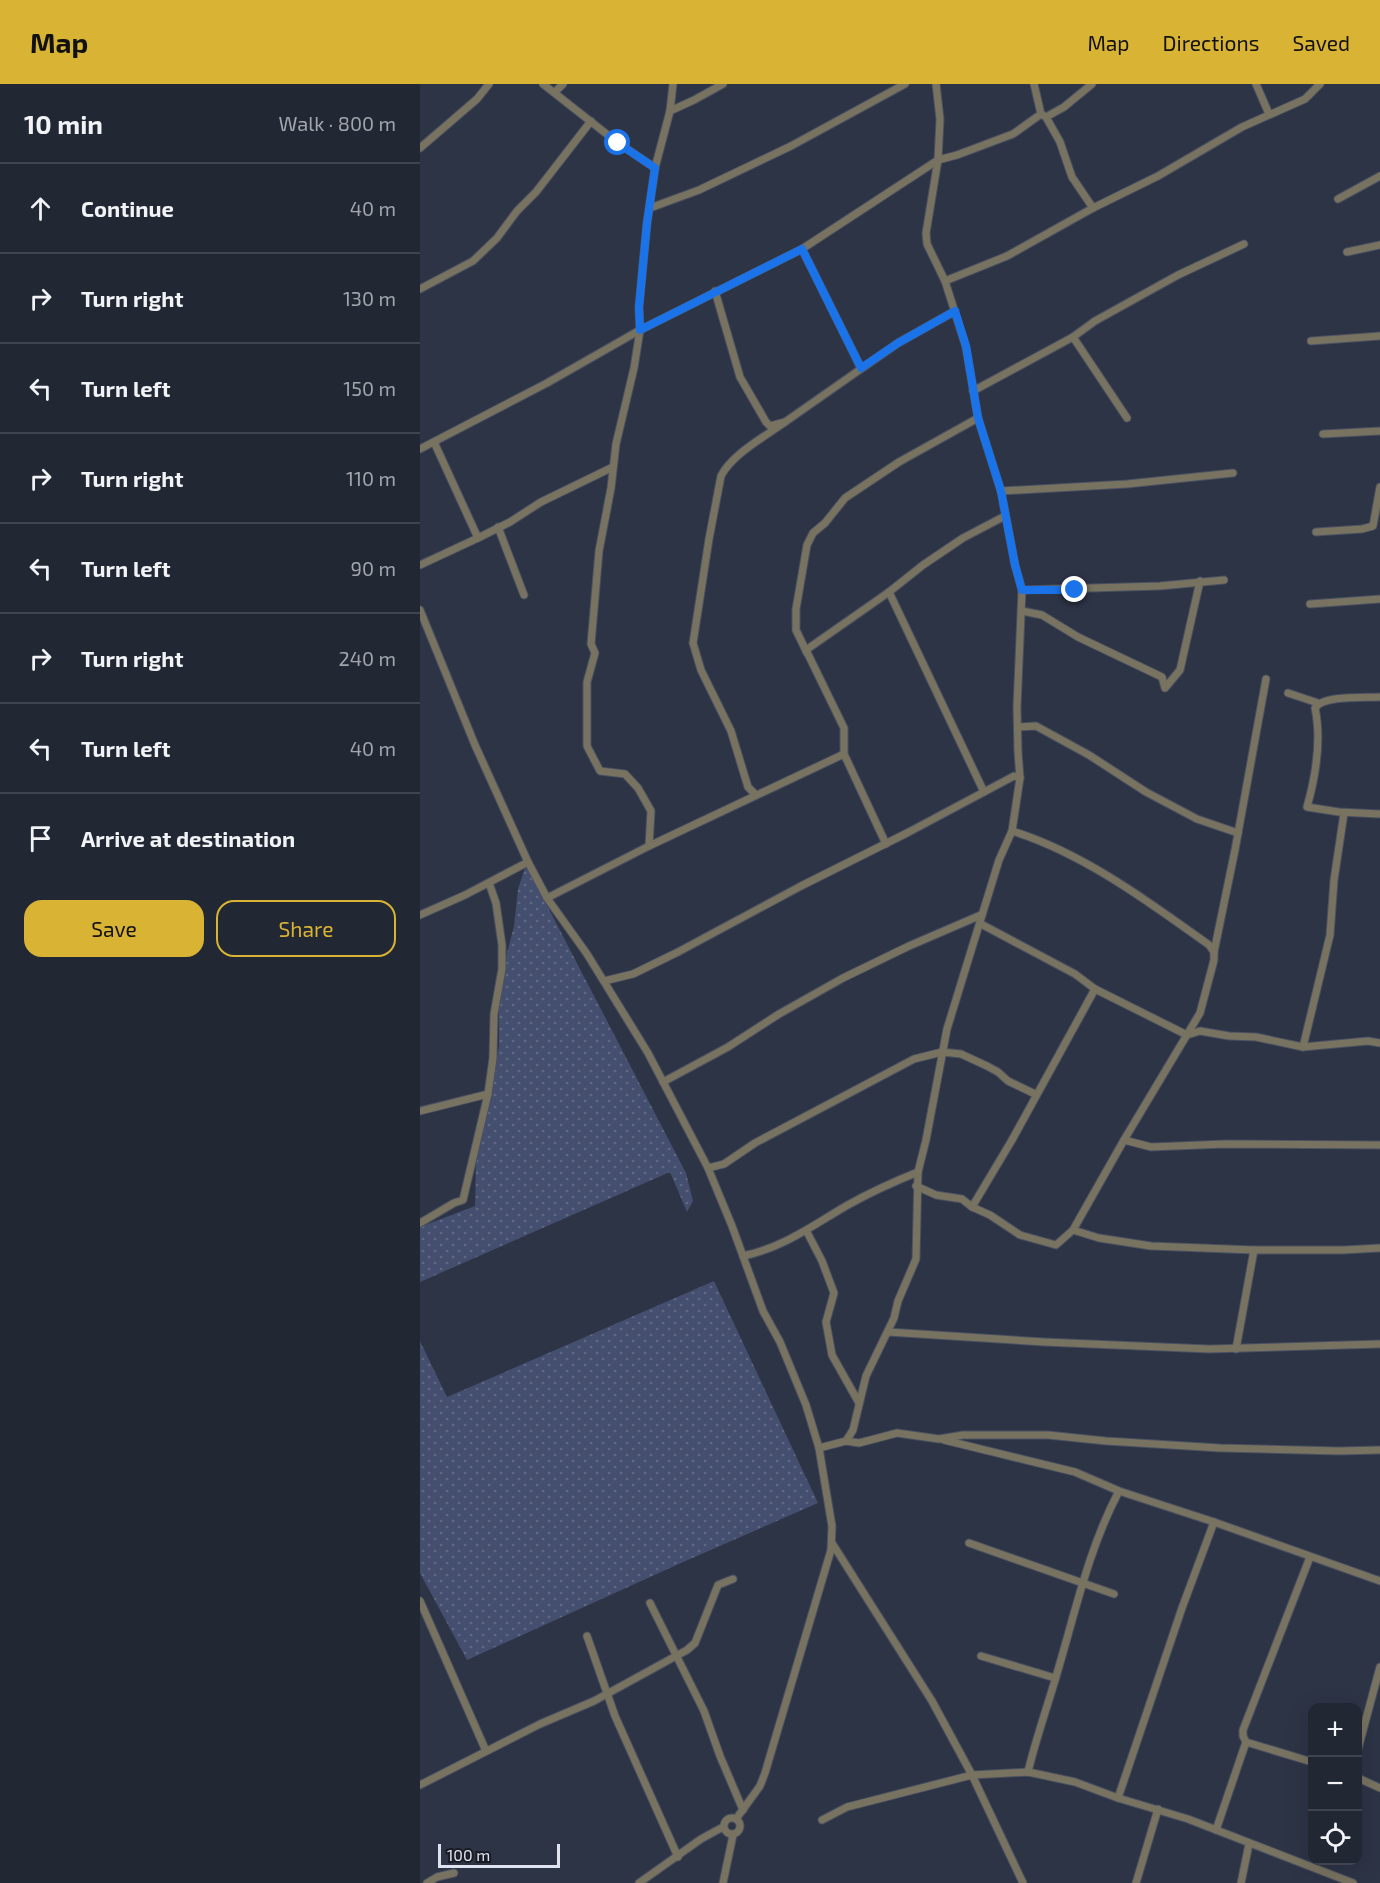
<!DOCTYPE html>
<html lang="en">
<head>
<meta charset="utf-8">
<style>
  body { margin:0; font-family:"Exo 2",sans-serif; background:#2a2f3c; color:#f1f3f6 }
  .controls { position:absolute; right:18px; bottom:18px; display:grid; overflow:hidden; border-radius:12px; box-shadow:0 6px 24px #0002 }
  .controls button { width:54px; height:54px; display:grid; place-items:center; padding:0; border:0; border-bottom:2px solid #3f444f; background:#222734; color:#f1f3f6; font:30px sans-serif }
  .scale { position:absolute; left:18px; bottom:15px; width:122px; box-sizing:border-box; padding-left:6px; border:3px solid #dfe3f0; border-top:0; font-size:16px; line-height:21px; white-space:nowrap; color:#dfe3f0; -webkit-text-stroke:4px #191c24; paint-order:stroke }
  .stop { position:absolute; width:18px; height:18px; margin:-14px; border:4px solid #1a73e8; border-radius:50%; background:#fff }
  .stop.end { background:#1a73e8; border-color:#fff; box-shadow:0 2px 6px #0008 }
  .list { margin:0; padding:0; list-style:none }
  h2 { display:flex; justify-content:space-between; align-items:center; height:78px; margin:0; padding:0 24px; font-size:26px }
  h2 small { font-size:20px; font-weight:400; color:#a2a5ac }
  .list li { display:grid; grid-template-columns:39px 1fr auto; gap:18px; align-items:center; box-sizing:border-box; height:90px; padding:0 24px; border-top:2px solid #3f444f }
  .list b { display:block; font-size:22px; white-space:nowrap }
  .list em { font-size:20px; font-style:normal; color:#a2a5ac }
  .actions { display:flex; gap:12px; padding:18px 24px }
  .actions a { flex:1; padding:14px 0; border:2px solid #d9b334; border-radius:18px; text-align:center; font-size:21px; color:#d9b334 }
  .actions .main { background:#d9b334; color:#111 }
  .icon { flex:none; width:33px; height:33px; fill:none; stroke:currentColor; stroke-width:2; stroke-linecap:round; stroke-linejoin:round }
  .map { position:relative; flex:none; width:960px; height:1799px; overflow:hidden }
  header { display:flex; align-items:center; gap:36px; box-sizing:border-box; height:84px; padding:0 30px; background:#d9b334; color:#111 }
  header strong { font-size:28px }
  nav { display:flex; gap:33px; margin-inline-start:auto; font-size:21px }
  main { display:flex }
  aside { flex:1; background:#222734 }
  .map>svg:first-child { display:block }
  .grass { fill:url(#grass-dots) }
  .lines { fill:none; stroke-linecap:round; stroke-linejoin:round }
  .minor-casing { stroke:#495061; stroke-width:9 }
  .minor { stroke:#787260; stroke-width:7 }
  .route { stroke:#1a73e8; stroke-width:8 }
</style>
</head>
<body>
<header>
<strong>Map</strong>
<nav><a>Map</a><a>Directions</a><a>Saved</a></nav>
</header>
<main>
<aside>
<h2>10 min<small>Walk · 800 m</small></h2>
<ul class="list">
<li><svg class="icon" aria-label="ahead" viewBox="0 0 24 24"><path d="M12 20V5M6 11l6-6 6 6"/></svg><div><b>Continue</b></div><em>40 m</em></li>
<li><svg class="icon" aria-label="right" viewBox="0 0 24 24"><path d="M7 20v-9h11M14 6l5 5-5 5"/></svg><div><b>Turn right</b></div><em>130 m</em></li>
<li><svg class="icon" aria-label="left" viewBox="0 0 24 24"><path d="M17 20v-9H6M10 6l-5 5 5 5"/></svg><div><b>Turn left</b></div><em>150 m</em></li>
<li><svg class="icon" aria-label="right" viewBox="0 0 24 24"><path d="M7 20v-9h11M14 6l5 5-5 5"/></svg><div><b>Turn right</b></div><em>110 m</em></li>
<li><svg class="icon" aria-label="left" viewBox="0 0 24 24"><path d="M17 20v-9H6M10 6l-5 5 5 5"/></svg><div><b>Turn left</b></div><em>90 m</em></li>
<li><svg class="icon" aria-label="right" viewBox="0 0 24 24"><path d="M7 20v-9h11M14 6l5 5-5 5"/></svg><div><b>Turn right</b></div><em>240 m</em></li>
<li><svg class="icon" aria-label="left" viewBox="0 0 24 24"><path d="M17 20v-9H6M10 6l-5 5 5 5"/></svg><div><b>Turn left</b></div><em>40 m</em></li>
<li><svg class="icon" aria-label="arrive" viewBox="0 0 24 24"><path d="M6 21V4h12l-3 4 3 4H6"/></svg><div><b>Arrive at destination</b></div></li>
</ul>
<div class="actions"><a class="main">Save</a><a>Share</a></div>
</aside>
<div class="map">
<svg width="960" height="1799" viewBox="0 0 960 1799">
  <defs>
    <pattern id="grass-dots" width="8" height="8" patternUnits="userSpaceOnUse" patternTransform="scale(1.5)"><rect width="8" height="8" fill="#444e6e"/><path d="M2 2h.1M6 6h.1" fill="none" stroke="#5f6783" stroke-width="1.8" stroke-linecap="round"/></pattern>
  </defs>
  <rect width="100%" height="100%" fill="#2d3446"/>
  <g class="grass">
    <polygon points="106,781 266,1089 273,1117 267,1128 250,1088 0,1198 0,1143 55,1122 56,1075 79,963 79,901 94,842 98,805"/>
    <polygon points="294,1197 398,1419 261,1479 47,1576 0,1489 0,1257 27,1313"/>
  </g>
  <g class="lines">
    <defs>
      <g id="minor">
        <polyline points="123,0 198,59 235,84"/>
        <polyline points="614,0 621,30"/>
        <polyline points="836,0 849,30"/>
        <polyline points="135,8 143,0"/>
        <polyline points="250,27 274,16 303,0"/>
        <polyline points="626,33 640,58 652,93 673,124"/>
        <polyline points="0,64 57,15 69,0"/>
        <polyline points="918,115 960,92"/>
        <polyline points="230,124 279,106 371,62 485,0"/>
        <polyline points="382,165 441,284"/>
        <polyline points="927,168 960,161"/>
        <polyline points="525,197 587,172 673,124 738,92 822,43 885,15 900,0"/>
        <polyline points="0,205 53,177 77,154 97,127 116,108 171,37"/>
        <polyline points="295,207 320,293 346,338 350,342 365,338 478,259 535,227"/>
        <polyline points="653,253 707,334"/>
        <polyline points="891,257 960,252"/>
        <polyline points="553,307 653,253 675,237 758,191 824,160"/>
        <polyline points="903,350 960,347"/>
        <polyline points="14,358 58,454"/>
        <polyline points="0,365 127,299 220,246 382,165 518,76 537,71 593,50 621,30 626,33 644,23 672,0"/>
        <polyline points="581,407 707,400 813,389"/>
        <polyline points="78,443 104,511"/>
        <polyline points="896,448 942,445 953,442 960,403"/>
        <polyline points="0,481 58,454 90,438 121,418 193,383"/>
        <polyline points="602,506 740,502 804,496"/>
        <polyline points="469,508 564,708"/>
        <polyline points="890,520 960,515"/>
        <polyline points="0,526 55,661 108,778 127,814 167,870 228,969 288,1084 312,1142 343,1227 360,1258 386,1321 399,1364 412,1442 411,1466 345,1689 340,1702 316,1735"/>
        <polyline points="602,527 622,531 658,553 742,593 745,604 760,586 780,497"/>
        <polyline points="387,569 376,546 376,525 387,461 393,449 405,439 425,414 479,378 558,334"/>
        <polyline points="868,609 898,619"/>
        <path d="M960 613C945 614 903 611 895 624 902 657 896 691 887 723L919 728 960 730"/>
        <polyline points="598,643 616,642 669,671 726,708 777,735 818,749"/>
        <path d="M336 711 328 703 311 647 281 586 273 559 289 455 301 392C312 370 346 352 365 338"/>
        <path d="M592 747C663 769 729 818 789 861L794 868V876L780 929 704 1056 653 1146"/>
        <polyline points="466,760 424,670 424,644 386,566 469,508 503,481 543,454 585,432"/>
        <polyline points="229,762 231,727 218,704 205,690 180,687 167,662 167,598 175,569 171,560 179,467 191,404 196,360 214,284 220,246 219,223 227,139 235,84 250,27 253,0"/>
        <polyline points="127,814 229,762 424,670"/>
        <polyline points="0,831 45,811 108,778"/>
        <polyline points="561,840 655,890 675,905 767,951 780,947 809,952 836,953 883,963 948,957 960,959"/>
        <polyline points="794,868 815,766 846,595"/>
        <polyline points="184,897 213,890 258,868 381,802 487,749 594,692 600,694"/>
        <polyline points="883,963 910,851 914,796 924,729"/>
        <polyline points="243,998 308,963 359,930 423,894 489,862 561,831"/>
        <polyline points="0,1027 68,1010"/>
        <polyline points="704,1056 731,1063 805,1060 960,1061"/>
        <polyline points="288,1084 304,1080 335,1059 494,975 522,968 541,970 567,982 578,988 588,997 615,1010"/>
        <polyline points="496,1102 516,1111 542,1115 552,1123 570,1131 600,1151 636,1161 653,1146 679,1154 731,1162 834,1166 923,1166 960,1164"/>
        <polyline points="552,1123 592,1056 675,905"/>
        <polyline points="0,1139 34,1119 43,1116 68,1010 73,974 74,930 82,885 82,861 76,819 69,799"/>
        <polyline points="387,1148 402,1177 414,1209 406,1238 412,1271 439,1319"/>
        <path d="M323 1172C362 1164 392 1142 426 1122 449 1109 473 1098 498 1088"/>
        <polyline points="468,1248 624,1258 789,1265 960,1260"/>
        <polyline points="816,1265 834,1166"/>
        <polyline points="524,1356 655,1388 699,1407 794,1438 960,1497"/>
        <polyline points="426,1357 439,1359 477,1349 519,1355 543,1351 628,1351 686,1357 800,1364 919,1367 960,1366"/>
        <polyline points="399,1364 426,1357 433,1346 446,1292 474,1234 478,1217 496,1175 498,1088 506,1056 527,945 579,776 592,747 600,694 598,668 597,623 602,506 595,481 581,407 558,334 546,263 525,197 507,160 506,149 518,76 520,35 516,0"/>
        <polyline points="412,1459 512,1617 552,1691 603,1799"/>
        <polyline points="549,1459 694,1510"/>
        <polyline points="890,1473 823,1646 823,1652 826,1658 892,1678"/>
        <polyline points="0,1517 66,1667"/>
        <polyline points="230,1519 284,1627 300,1672 323,1726"/>
        <polyline points="167,1552 195,1632 258,1773"/>
        <polyline points="561,1572 635,1594"/>
        <polyline points="938,1665 960,1583"/>
        <path d="M608 1688C616 1654 628 1621 638 1586 656 1525 669 1464 699 1407"/>
        <polyline points="938,1694 960,1704"/>
        <polyline points="0,1701 120,1640 174,1617 267,1566 275,1559 298,1501 313,1495"/>
        <polyline points="698,1714 762,1524 794,1438"/>
        <circle cx="312" cy="1742" r="8"/>
        <polyline points="402,1736 427,1723 552,1691 608,1688 655,1698 698,1714 768,1735 933,1799"/>
        <polyline points="796,1746 826,1658"/>
        <polyline points="7,1799 17,1793 34,1789"/>
        <polyline points="219,1799 281,1755 303,1743"/>
        <polyline points="303,1799 313,1751"/>
        <polyline points="716,1799 738,1725"/>
        <polyline points="821,1799 829,1760"/>
      </g>
    </defs>
    <use href="#minor" class="minor-casing"/>
    <use href="#minor" class="minor"/>
  </g>
  <g class="lines">
    <polyline class="route" points="198,59 235,84 227,139 219,223 220,246 382,165 441,284 478,259 535,227 546,262 558,334 581,407 595,481 602,506 655,506"/>
  </g>
</svg>
<div class="controls">
<button>+</button>
<button>−</button>
<button><svg class="icon" aria-label="locate" viewBox="0 0 24 24"><circle cx="12" cy="12" r="6"/><path d="M12 2v4M12 18v4M2 12h4M18 12h4"/></svg></button>
</div>
<div class="scale">100 m</div>
<div class="stop" style="left:198px;top:59px"></div>
<div class="stop end" style="left:655px;top:506px"></div>
</div>
</main>
</body>
</html>
